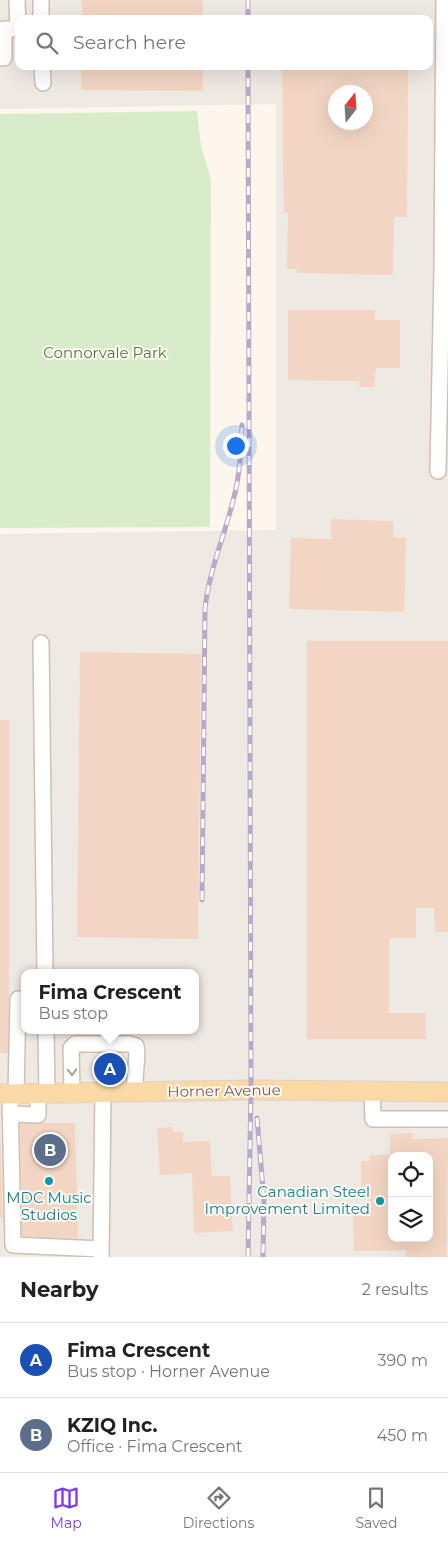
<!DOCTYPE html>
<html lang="en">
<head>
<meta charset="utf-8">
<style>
  body { margin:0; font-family:Montserrat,sans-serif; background:#f6f6f6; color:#222 }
  .controls { position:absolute; right:15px; bottom:15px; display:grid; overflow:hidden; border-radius:10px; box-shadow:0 5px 20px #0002 }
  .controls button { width:45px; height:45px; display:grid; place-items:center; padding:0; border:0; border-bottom:1px solid #e0e0e0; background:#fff; color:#222; font:25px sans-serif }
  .compass { position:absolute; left:328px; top:85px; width:45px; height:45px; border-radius:50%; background:#fff; box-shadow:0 5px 20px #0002; rotate:17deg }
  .you { position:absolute; left:235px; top:445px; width:18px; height:18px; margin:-12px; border:4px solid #fff; border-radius:50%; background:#1a73e8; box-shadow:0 0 0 8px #1a73e833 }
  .badge { display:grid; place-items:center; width:32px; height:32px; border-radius:50%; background:#7c3aed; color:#fff; font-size:16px; font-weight:700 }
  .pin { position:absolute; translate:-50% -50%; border:2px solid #fff; box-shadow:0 1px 5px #0006 }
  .popup { position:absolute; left:21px; top:969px; width:178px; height:65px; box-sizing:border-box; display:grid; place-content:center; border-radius:10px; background:#fff; filter:drop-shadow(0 1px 4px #0005); font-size:16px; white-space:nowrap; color:#767676 }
  .popup b { font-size:19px; color:#222 }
  .popup::after { content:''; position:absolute; left:50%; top:100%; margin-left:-10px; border:10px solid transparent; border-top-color:#fff }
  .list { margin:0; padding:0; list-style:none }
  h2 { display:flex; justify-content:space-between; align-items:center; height:65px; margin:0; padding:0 20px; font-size:21px }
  h2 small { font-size:16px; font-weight:400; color:#767676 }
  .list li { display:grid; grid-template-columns:32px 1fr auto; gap:15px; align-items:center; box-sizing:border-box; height:75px; padding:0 20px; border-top:1px solid #e0e0e0 }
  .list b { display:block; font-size:19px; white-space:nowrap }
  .list p { margin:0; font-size:16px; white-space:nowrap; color:#767676 }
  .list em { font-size:16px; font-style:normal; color:#767676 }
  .icon { flex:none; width:28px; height:28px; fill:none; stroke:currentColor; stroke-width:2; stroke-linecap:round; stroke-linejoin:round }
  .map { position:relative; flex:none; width:448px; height:1257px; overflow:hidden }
  .search { position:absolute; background:#fff; box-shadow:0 5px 20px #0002; left:15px; right:15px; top:15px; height:55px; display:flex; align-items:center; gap:12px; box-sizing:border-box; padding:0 18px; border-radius:10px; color:#767676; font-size:19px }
  .sheet { height:215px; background:#fff }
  nav { display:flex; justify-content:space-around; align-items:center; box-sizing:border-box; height:70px; border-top:1px solid #e0e0e0; background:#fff; font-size:14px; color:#767676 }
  nav a { display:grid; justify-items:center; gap:2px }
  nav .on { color:#7c3aed }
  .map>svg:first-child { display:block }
  .industrial { fill:#efe9e4; fill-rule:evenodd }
  .green { fill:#d8ecc9 }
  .building { fill:#f3d5c3; fill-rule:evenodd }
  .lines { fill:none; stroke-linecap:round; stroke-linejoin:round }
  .minor-casing { stroke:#d1beb0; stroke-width:18 }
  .major-casing { stroke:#dad1cd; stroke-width:21 }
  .minor { stroke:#fff; stroke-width:15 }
  .major { stroke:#fbd9a5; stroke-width:19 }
  .rail-casing { stroke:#b9a8c9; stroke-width:5 }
  .rail { stroke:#fffaf3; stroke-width:3; stroke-dasharray:9; stroke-linecap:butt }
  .oneway { stroke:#af9d94 }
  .culture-dot { fill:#0f9aa8; stroke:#fffaf3; stroke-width:2 }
  .labels { text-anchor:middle; stroke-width:4; stroke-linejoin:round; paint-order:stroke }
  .park-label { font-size:15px; fill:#537a41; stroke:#fffaf3 }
  .street-label { font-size:15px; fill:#7a5c4d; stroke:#fffaf3 }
  .culture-label { font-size:15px; fill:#0d838f; stroke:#fffaf3; text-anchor:end }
</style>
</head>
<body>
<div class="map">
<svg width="448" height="1257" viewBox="0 0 448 1257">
  <rect width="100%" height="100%" fill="#fdf6ec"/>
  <path class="industrial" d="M0 0H448V1257H0V534L276 530V104L0 109ZM19 19H429V66H19ZM336 92H366V122H336ZM25 973H195V1030H25ZM392 1156H429V1238H392Z"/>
  <polygon class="green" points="197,111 201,146 211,180 210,527 0,528 0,114"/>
  <g class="building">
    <rect x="82" y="0" width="121" height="19"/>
    <polygon points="81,66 203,66 203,91 81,90"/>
    <path d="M282 66H408L407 217H394L393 275 297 273V269H287L288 213 284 212ZM336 92H366V122H336Z"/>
    <polygon points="288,310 375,310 375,320 400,320 400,368 376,368 374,387 359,387 359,381 288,380"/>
    <polygon points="331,519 393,521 393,537 406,538 404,612 289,609 291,538 331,539"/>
    <polygon points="307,641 448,641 448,932 435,932 434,908 416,908 416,938 389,938 389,1013 426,1013 426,1039 307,1039"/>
    <polygon points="80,652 201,654 198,939 77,937"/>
    <polygon points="0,720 9,720 9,997 8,1053 0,1053"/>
    <polygon points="42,1123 75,1123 78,1239 22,1236 20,1124"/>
    <polygon points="0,1124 3,1218 0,1218"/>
    <polygon points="173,1127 173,1132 183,1132 183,1142 210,1141 212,1176 230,1176 233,1231 194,1233 192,1173 160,1175 157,1128"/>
    <path d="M413 1133V1139L448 1138 447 1257H406V1250L354 1251 353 1216H368V1187H361V1161H370V1155H390V1134ZM392 1156H429V1238H392Z"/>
  </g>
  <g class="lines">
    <defs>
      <g id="minor">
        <polyline points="41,0 41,19"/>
        <polyline points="0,58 4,58 4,29 18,29 17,0"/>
        <polyline points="42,66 43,83"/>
        <polyline points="438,471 442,270 444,0"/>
        <polyline points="41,643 45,973"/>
        <polyline points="46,1030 47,1093"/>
        <polyline points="372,1092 373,1119 448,1119"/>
        <polyline points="72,1093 71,1048 75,1044 130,1044 136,1046 137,1054 134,1092"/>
        <polyline points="10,1094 13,1245 101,1249"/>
        <polyline points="16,1094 18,999 25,999"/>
        <polyline points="10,1114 38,1115 38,1093"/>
        <polyline points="101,1257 103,1092"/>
      </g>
      <polyline id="major" points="0,1094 251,1090 448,1092"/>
    </defs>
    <use href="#minor" class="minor-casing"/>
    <use href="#major" class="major-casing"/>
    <use href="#minor" class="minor"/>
    <use href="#major" class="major"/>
    <defs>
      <g id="rail">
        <polyline points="248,0 248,19"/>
        <path d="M202 900 205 609C209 570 225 535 234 497 240 474 241 449 242 425"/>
        <polyline points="257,1118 264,1201 263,1257"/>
        <polyline points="248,1257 251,1090 248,66"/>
      </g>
    </defs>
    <use href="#rail" class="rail-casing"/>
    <use href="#rail" class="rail"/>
  </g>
  <defs><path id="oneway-chevron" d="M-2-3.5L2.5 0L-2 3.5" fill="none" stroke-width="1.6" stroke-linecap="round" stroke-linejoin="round" transform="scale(1.25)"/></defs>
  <use class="oneway" href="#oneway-chevron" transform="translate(72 1072) rotate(88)"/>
  <g class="culture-dot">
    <circle cx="49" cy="1181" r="5"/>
    <circle cx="380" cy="1201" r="5"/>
  </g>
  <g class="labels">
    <g class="park-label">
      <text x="105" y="358">Connorvale Park</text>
    </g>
    <g class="street-label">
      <text transform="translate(224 1091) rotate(-1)" y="5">Horner Avenue</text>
    </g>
    <g class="culture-label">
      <text x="370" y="1197">Canadian Steel<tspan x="370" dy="17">Improvement Limited</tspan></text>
      <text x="49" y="1203" text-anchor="middle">MDC Music<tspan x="49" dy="17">Studios</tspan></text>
    </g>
  </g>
</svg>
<div class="controls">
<button><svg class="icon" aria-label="locate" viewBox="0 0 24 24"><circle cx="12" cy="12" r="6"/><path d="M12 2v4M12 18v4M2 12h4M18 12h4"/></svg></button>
<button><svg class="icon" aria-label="layers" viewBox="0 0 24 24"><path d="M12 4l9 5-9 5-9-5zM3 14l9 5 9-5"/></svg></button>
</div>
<svg class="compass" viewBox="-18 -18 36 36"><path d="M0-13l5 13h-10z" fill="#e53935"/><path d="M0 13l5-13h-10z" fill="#767676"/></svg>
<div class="you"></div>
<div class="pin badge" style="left:110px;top:1069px;background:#1a4fb4">A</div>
<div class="popup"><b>Fima Crescent</b>Bus stop</div>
<div class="pin badge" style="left:50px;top:1150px;background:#5c6f8a">B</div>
<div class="search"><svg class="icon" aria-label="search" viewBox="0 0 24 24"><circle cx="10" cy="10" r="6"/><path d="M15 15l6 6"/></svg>Search here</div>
</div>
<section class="sheet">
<h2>Nearby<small>2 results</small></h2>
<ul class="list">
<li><span class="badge" style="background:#1a4fb4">A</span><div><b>Fima Crescent</b><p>Bus stop · Horner Avenue</p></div><em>390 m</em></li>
<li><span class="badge" style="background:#5c6f8a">B</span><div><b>KZIQ Inc.</b><p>Office · Fima Crescent</p></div><em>450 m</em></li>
</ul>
</section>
<nav>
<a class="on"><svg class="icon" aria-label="map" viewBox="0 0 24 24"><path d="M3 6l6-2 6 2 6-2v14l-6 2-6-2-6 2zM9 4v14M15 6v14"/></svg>Map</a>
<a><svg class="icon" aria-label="directions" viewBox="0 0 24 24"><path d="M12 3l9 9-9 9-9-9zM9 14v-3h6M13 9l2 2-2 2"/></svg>Directions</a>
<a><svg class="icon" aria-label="saved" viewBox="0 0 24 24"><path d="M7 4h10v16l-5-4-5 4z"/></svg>Saved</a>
</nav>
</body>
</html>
